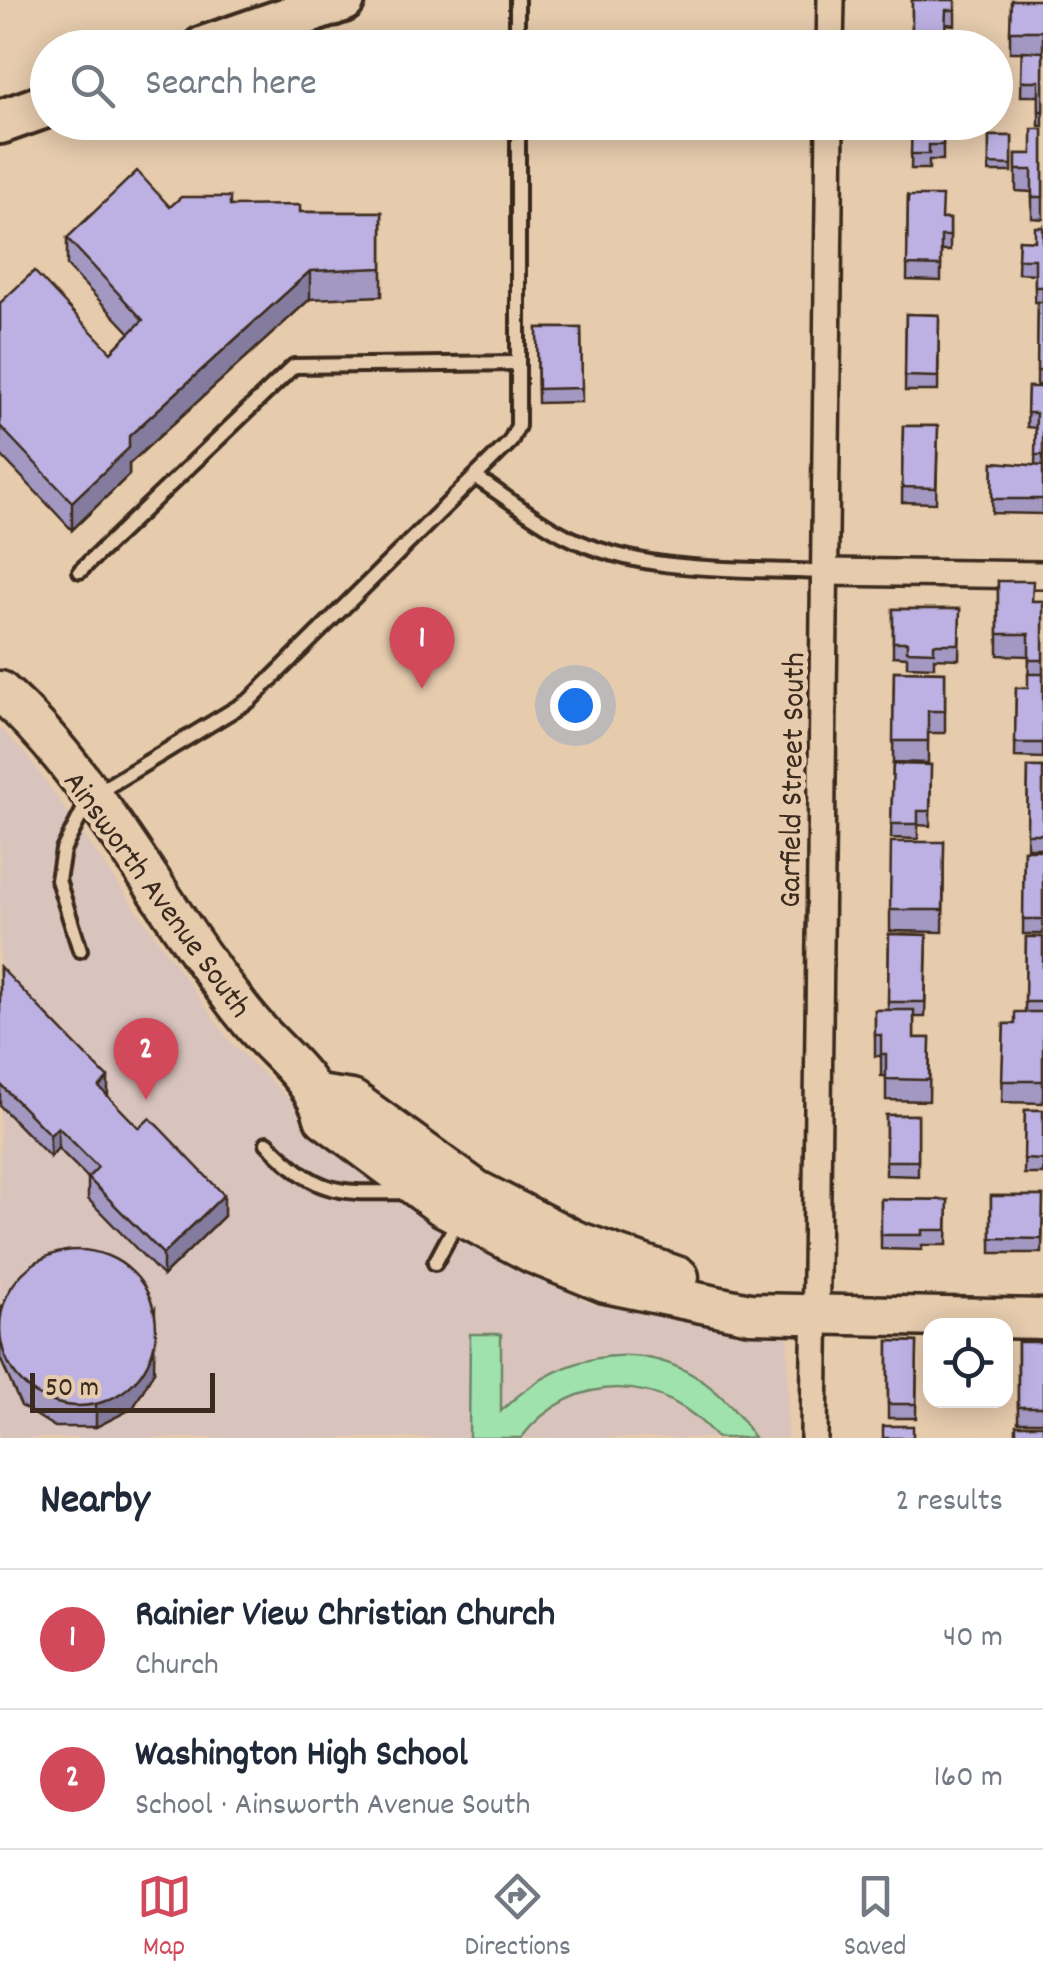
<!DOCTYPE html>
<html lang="en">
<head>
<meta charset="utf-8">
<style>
  body { margin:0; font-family:Dekko,sans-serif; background:#f6f6f7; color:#1f2937 }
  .controls { position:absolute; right:30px; bottom:30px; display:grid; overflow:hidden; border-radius:20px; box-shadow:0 5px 25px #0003 }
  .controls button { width:90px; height:90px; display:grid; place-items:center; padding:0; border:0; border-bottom:2px solid #e0e1e3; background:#fff; color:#1f2937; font:50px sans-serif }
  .scale { position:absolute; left:30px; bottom:25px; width:185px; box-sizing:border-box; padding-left:10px; border:5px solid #3b2a1e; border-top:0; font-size:28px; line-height:35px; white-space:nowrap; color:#3b2a1e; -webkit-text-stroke:8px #e6cbad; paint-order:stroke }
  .you { position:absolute; left:575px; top:705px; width:35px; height:35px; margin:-25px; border:8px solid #fff; border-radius:50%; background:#1a73e8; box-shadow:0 0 0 15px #1a73e833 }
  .badge { display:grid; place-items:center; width:65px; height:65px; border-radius:50%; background:#d1495b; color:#fff; font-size:32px; font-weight:700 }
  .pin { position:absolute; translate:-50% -82px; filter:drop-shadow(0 2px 5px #0008) }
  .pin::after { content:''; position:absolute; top:52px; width:35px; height:30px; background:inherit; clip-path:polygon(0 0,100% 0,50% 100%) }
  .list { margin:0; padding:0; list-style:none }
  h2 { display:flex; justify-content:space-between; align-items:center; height:130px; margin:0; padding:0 40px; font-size:42px }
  h2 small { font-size:32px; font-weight:400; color:#747a83 }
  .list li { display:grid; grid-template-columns:65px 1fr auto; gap:30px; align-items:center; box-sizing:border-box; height:140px; padding:0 40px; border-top:2px solid #e0e1e3 }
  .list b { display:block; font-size:38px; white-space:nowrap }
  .list p { margin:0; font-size:32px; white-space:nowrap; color:#747a83 }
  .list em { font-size:32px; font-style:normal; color:#747a83 }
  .icon { flex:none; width:55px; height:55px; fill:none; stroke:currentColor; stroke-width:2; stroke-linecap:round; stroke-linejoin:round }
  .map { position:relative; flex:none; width:1043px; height:1438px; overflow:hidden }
  .search { position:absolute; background:#fff; box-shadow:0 5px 25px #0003; left:30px; right:30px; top:30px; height:110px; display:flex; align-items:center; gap:25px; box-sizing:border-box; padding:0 35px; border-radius:55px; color:#747a83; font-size:38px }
  .sheet { height:410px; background:#fff }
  nav { display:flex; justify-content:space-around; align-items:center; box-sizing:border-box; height:140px; border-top:2px solid #e0e1e3; background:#fff; font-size:28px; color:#747a83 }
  nav a { display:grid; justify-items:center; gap:5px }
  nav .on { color:#d1495b }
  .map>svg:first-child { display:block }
  .built { fill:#d9c3bd }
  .green { fill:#a0e2ad; stroke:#6e8666; stroke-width:2.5 }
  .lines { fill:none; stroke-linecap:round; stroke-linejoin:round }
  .lane-casing { stroke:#3b2a1e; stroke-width:20 }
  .street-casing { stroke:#3b2a1e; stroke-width:32 }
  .secondary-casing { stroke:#3b2a1e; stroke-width:45 }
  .primary-casing { stroke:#3b2a1e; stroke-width:50 }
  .lane { stroke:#e6cbad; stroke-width:12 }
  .street { stroke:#e6cbad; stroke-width:25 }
  .secondary { stroke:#e6cbad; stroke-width:38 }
  .primary { stroke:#e6cbad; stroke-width:42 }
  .wall { fill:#a298c2; stroke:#3b2a1e; stroke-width:2.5 }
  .shaded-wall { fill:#847c9e; stroke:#3b2a1e; stroke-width:2.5 }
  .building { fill:#bcb1e2; stroke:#3b2a1e; stroke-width:2.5 }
  .labels { text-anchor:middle; stroke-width:10; stroke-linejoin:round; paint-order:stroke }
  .street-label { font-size:32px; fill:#3b2a1e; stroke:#e6cbad }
</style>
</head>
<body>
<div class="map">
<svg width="1043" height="1438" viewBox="0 0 1043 1438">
  <rect width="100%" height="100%" fill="#e6cbad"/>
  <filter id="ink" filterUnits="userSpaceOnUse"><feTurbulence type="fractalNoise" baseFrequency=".01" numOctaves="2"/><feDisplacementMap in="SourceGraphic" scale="20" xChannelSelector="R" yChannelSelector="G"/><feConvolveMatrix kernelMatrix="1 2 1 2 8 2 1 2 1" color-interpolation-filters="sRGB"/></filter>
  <g filter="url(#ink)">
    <polygon class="built" points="0,728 26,754 231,1043 351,1158 462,1242 590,1303 788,1338 787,1438 0,1438"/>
    <path class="green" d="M470 1334H501V1411C582 1331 693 1336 754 1438H717C665 1373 573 1370 521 1438H469Z"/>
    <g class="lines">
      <defs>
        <g id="lane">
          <polyline points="517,0 517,48"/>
          <path d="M475 477C505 496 534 520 566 536 643 575 740 568 824 572"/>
          <polyline points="80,571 294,366 518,363"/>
          <polyline points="80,950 58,880 63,850 90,797 250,700 510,442 518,426 518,122"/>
          <path d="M267 1143C319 1196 336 1193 407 1192"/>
          <polyline points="435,1263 459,1218"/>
        </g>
        <g id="street">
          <polyline points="830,48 831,0"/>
          <polyline points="824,572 1043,575"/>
          <polyline points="814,1438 830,122"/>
        </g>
        <g id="secondary">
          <path d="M0 691C97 776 167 920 251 1022 277 1053 314 1078 324 1118L442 1206 534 1254 605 1283 750 1313 1043 1319"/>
          <polyline points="318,1095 352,1100 476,1190 576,1241 679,1277"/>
        </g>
        <g id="primary">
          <polyline points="204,48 343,0"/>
          <polyline points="0,122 48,105"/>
        </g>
      </defs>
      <use href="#lane" class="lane-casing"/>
      <use href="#street" class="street-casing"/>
      <use href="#secondary" class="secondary-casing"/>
      <use href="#primary" class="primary-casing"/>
      <use href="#lane" class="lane"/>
      <use href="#street" class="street"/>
      <use href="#secondary" class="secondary"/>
      <use href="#primary" class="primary"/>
    </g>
    <g class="wall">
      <polygon points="912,0 955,0 955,25 946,24 945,47 912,47"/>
      <polygon points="1043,0 1043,126 1039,126 1039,96 1021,96 1022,52 1010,52 1010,31"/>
      <polygon points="912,122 953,122 953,130 943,130 943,160 929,160 929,169 911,169"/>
      <polygon points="1043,129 1043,219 1032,218 1032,192 1016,191 1016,154 1032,154"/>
      <rect x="989" y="136" width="23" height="36"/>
      <polygon points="908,196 942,219 950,219 950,251 941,251 941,281 907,280"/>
      <polygon points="230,206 300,212 382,212 382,296 310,299 129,464 129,475 72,530 0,454 0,303 111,352 130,333 67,266 67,238 170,207"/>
      <polygon points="1043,227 1043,385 1037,385 1038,302 1035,302 1035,274 1018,273 1019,240 1035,241"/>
      <polygon points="906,314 939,315 938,391 905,391"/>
      <polygon points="537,328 581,328 582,402 538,403"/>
      <polygon points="1028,387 1043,387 1043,514 992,513 993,462 1035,466 1036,428 1027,427"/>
      <polygon points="903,426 938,426 936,503 902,502"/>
      <polygon points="998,581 1033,601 1043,601 1043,758 1015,757 1016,688 1028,688 1029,656 998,655"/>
      <polygon points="893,609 960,609 959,659 934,658 934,667 907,666 907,657 893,656"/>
      <polygon points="894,671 945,672 945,733 928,733 928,763 893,762"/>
      <polygon points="893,764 931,765 930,826 918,825 918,839 891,838"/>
      <polygon points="1028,767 1043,767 1043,848 1027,848"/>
      <polygon points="944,842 943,932 890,931 890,910"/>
      <polygon points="1024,850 1043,850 1043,934 1023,934"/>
      <polygon points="889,934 927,935 925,1017 914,1017 914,1038 930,1038 929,1101 886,1100 886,1076 881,1076 881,1056 875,1056 875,1010 888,1010"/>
      <polygon points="1026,937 1043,937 1043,1103 1002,1102 1004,1024 1015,1024 1025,1012"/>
      <polygon points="0,967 108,1097 224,1216 163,1276 88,1199 88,1178 58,1148 50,1157 0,1106"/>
      <polygon points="1025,1110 1043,1110 1043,1174 1024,1174"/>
      <polygon points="886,1115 918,1115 918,1176 886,1175"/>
      <polygon points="991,1196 1043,1196 1042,1253 991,1253"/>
      <polygon points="881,1199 948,1200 947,1245 922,1245 922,1250 881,1249"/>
      <polygon points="1,1306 154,1371 133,1408 96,1427 55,1427 21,1406 0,1358"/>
      <polygon points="888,1341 917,1342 916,1418 888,1418"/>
      <rect x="1018" y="1342" width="25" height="80"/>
    </g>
    <g class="shaded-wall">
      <polygon points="310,271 310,299 129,464 129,475 72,530 72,502 129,436"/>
      <polygon points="108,1078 108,1100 99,1087"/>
      <polygon points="58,1127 58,1148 50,1157 50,1135"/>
      <polygon points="224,1195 224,1216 163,1276 163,1254"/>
      <polygon points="155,1309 154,1371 133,1408 96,1427 96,1405"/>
    </g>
    <g class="building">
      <polygon points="912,0 955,0 955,10 946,10 945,33 912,32"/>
      <polygon points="1011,0 1043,0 1043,31 1010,31"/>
      <polygon points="1022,51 1043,52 1043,111 1039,111 1039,81 1021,81"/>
      <polygon points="912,122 943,122 943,145 929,145 929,154 911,154"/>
      <polygon points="1032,129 1043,129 1043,197 1032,197 1032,170 1016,170 1016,154 1032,154"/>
      <polygon points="989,136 1012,136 1012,165 989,164"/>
      <polygon points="137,171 170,207 181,197 230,197 230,206 300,205 300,212 382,212 382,268 310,271 129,436 129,448 72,502 0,426 0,303 34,271 111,352 143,320 67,238"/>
      <polygon points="908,196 942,196 941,219 950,219 950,236 941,236 941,266 907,265"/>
      <polygon points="1035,227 1043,227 1043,287 1035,287 1035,259 1018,259 1019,240 1035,241"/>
      <polygon points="1038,302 1043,302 1043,371 1037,371"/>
      <polygon points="906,314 939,315 938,377 905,376"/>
      <polygon points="537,328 581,328 582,388 538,389"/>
      <polygon points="1028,387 1043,387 1043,455 1035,455 1036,413 1027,413"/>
      <polygon points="903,426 938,426 936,488 902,487"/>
      <polygon points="993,462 1043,466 1043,499 992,499"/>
      <polygon points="998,581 1033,581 1032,601 1043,601 1043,660 1029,660 1029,634 998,634"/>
      <polygon points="893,609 960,609 959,644 934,644 934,652 907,651 907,642 893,642"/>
      <polygon points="894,671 945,672 945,711 928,711 928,741 893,741"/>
      <polygon points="1028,674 1043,674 1043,743 1015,743 1016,688 1028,688"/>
      <polygon points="893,764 931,765 930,811 918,811 918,824 891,824"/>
      <polygon points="1028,767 1043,767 1043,834 1027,834"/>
      <polygon points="891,842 944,842 943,910 890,910"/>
      <polygon points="1024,850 1043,850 1043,919 1023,919"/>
      <polygon points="889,934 927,935 925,1002 888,1002"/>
      <polygon points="1026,937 1043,937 1043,1002 1025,1002"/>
      <polygon points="0,967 108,1078 99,1087 139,1128 150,1118 224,1195 163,1254 88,1178 98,1167 58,1127 50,1135 0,1084"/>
      <polygon points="875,1010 914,1010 914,1038 930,1038 929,1080 886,1079 886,1054 881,1054 881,1035 875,1035"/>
      <polygon points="1015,1012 1043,1012 1043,1081 1002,1081 1004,1024 1015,1024"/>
      <polygon points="1025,1110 1043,1110 1043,1160 1024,1159"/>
      <rect x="886" y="1115" width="32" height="46"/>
      <polygon points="991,1196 1043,1196 1042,1239 991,1238"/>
      <polygon points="881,1199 948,1200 947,1230 922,1230 922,1235 881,1235"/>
      <circle cx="78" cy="1328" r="78"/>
      <polygon points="888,1341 917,1342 916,1404 888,1404"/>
      <rect x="1018" y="1342" width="25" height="65"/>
      <rect x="1016" y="1425" width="27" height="13"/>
      <rect x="883" y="1426" width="30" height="12"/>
    </g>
  </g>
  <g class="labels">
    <g class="street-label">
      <text transform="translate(790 780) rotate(-89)" y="11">Garfield Street South</text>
      <text transform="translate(159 893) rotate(54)" y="11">Ainsworth Avenue South</text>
    </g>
  </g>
</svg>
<div class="controls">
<button><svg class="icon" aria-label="locate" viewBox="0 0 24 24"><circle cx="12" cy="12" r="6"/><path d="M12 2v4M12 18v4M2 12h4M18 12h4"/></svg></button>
</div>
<div class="scale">50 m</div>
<div class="you"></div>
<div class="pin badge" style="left:422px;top:689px">1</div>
<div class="pin badge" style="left:146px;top:1100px">2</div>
<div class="search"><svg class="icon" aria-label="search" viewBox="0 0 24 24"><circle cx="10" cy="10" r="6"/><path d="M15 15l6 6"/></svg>Search here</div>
</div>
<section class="sheet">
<h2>Nearby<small>2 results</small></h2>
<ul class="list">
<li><span class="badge">1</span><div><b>Rainier View Christian Church</b><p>Church</p></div><em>40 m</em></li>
<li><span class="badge">2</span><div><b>Washington High School</b><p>School · Ainsworth Avenue South</p></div><em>160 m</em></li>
</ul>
</section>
<nav>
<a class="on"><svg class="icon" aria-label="map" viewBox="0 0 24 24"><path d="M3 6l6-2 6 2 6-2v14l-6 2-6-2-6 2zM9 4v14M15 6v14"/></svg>Map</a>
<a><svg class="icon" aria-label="directions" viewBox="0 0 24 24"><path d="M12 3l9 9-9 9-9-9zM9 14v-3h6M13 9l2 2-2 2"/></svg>Directions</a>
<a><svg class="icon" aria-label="saved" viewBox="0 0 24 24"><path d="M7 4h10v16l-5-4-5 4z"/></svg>Saved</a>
</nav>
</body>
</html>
